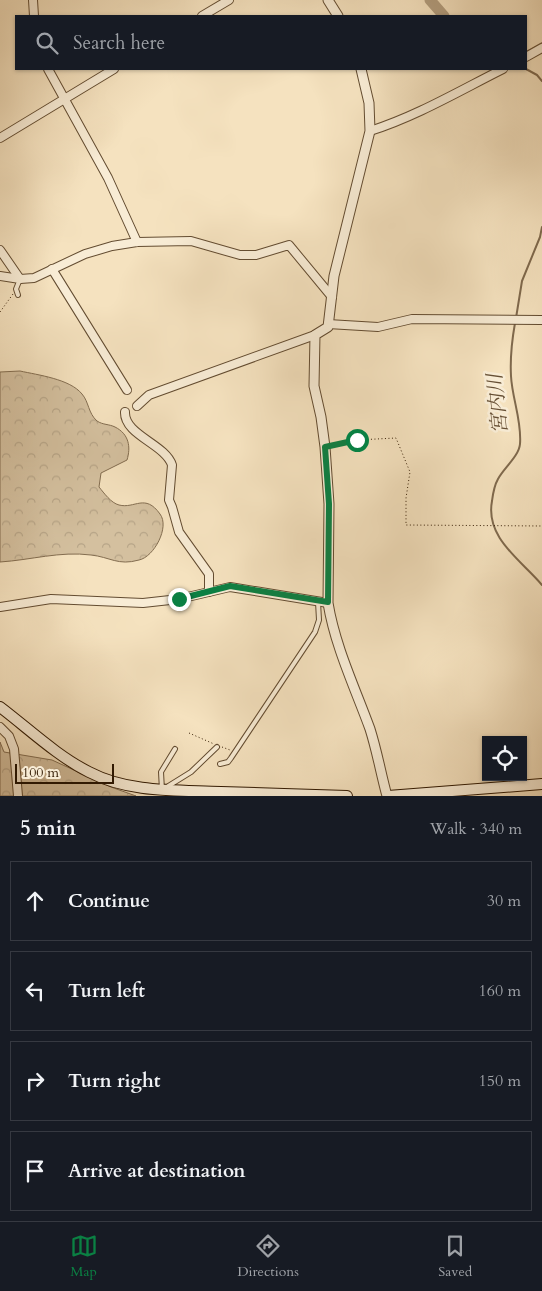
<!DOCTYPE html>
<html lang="en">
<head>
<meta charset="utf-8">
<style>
  body { margin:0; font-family:Cardo,"Noto Serif JP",serif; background:#242831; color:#f1f3f6 }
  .controls { position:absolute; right:15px; bottom:15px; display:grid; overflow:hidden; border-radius:0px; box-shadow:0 1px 4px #0004 }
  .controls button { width:45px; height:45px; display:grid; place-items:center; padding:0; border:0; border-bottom:1px solid #363941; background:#171b24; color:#f1f3f6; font:25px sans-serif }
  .scale { position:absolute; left:15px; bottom:12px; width:99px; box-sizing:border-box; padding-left:5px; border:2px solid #321a02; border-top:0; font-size:14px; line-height:18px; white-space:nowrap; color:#321a02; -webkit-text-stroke:4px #f8ecd5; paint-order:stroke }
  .stop { position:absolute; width:15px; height:15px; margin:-11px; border:4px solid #0b8043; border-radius:50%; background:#fff }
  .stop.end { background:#0b8043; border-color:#fff; box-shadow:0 1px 5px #0008 }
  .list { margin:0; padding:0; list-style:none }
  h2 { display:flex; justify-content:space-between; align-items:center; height:65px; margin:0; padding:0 20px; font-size:21px }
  h2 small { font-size:16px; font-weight:400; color:#9ea1a6 }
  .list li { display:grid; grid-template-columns:32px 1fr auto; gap:15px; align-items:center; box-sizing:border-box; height:80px; margin:0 10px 10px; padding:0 10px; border:1px solid #363941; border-radius:0px }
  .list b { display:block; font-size:19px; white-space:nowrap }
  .list em { font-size:16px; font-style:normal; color:#9ea1a6 }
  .icon { flex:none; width:28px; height:28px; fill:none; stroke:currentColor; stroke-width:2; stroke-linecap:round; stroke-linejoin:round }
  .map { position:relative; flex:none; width:542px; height:796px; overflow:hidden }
  .search { position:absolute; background:#171b24; box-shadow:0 1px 4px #0004; left:15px; right:15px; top:15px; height:55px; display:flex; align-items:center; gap:12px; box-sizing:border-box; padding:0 18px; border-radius:0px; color:#9ea1a6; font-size:19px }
  .sheet { height:425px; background:#171b24 }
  nav { display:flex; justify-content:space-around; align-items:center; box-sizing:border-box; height:70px; border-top:1px solid #363941; background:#171b24; font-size:14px; color:#9ea1a6 }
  nav a { display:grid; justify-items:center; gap:2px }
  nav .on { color:#0b8043 }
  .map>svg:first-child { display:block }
  .forest { fill:url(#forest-crowns); stroke:#836d50 }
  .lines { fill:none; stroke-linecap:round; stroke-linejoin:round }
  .stream { stroke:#7f694d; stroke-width:2 }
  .river { stroke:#b39e7f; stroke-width:11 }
  .service-casing { stroke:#634c31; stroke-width:6 }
  .minor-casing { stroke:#634c31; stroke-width:10 }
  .tertiary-casing { stroke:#634c31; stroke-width:11 }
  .secondary-casing { stroke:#321a02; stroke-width:12 }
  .path { stroke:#321a02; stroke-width:1; stroke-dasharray:1 2.5; stroke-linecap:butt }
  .service { stroke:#f8ecd5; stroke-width:4 }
  .minor { stroke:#f8ecd5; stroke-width:8 }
  .tertiary { stroke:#f8ecd5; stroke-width:9 }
  .secondary { stroke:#f8ecd5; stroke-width:10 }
  .route { stroke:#0b8043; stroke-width:6 }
  .labels { text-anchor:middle; stroke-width:5; stroke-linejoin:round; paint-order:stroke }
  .water-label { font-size:20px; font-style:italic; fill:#664f34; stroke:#f8ecd5 }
</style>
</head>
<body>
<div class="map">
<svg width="542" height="796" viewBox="0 0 542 796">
  <defs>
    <pattern id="forest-crowns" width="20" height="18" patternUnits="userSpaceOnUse" patternTransform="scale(1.25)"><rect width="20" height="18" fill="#d4c09f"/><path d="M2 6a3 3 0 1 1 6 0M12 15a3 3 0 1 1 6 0" fill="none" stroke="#b6a487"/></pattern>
  </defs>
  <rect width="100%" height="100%" fill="#f5e2bf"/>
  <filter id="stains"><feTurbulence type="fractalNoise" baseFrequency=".004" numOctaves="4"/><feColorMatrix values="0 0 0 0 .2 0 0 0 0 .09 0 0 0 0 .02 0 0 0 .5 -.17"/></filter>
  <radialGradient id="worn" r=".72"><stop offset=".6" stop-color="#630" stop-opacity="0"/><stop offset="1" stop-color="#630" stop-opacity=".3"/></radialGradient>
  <g class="forest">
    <path d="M20 371C38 375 70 379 82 394 89 402 88 413 97 421 103 425 109 424 115 427 129 434 131 447 127 460L101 473 99 487C104 493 111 503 119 505 135 509 145 493 160 514 170 527 154 557 139 560 118 566 110 557 91 555 60 551 31 560 0 562V372Z"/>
    <polygon points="0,742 4,752 52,760 111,787 136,796 0,796"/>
  </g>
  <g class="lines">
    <g class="stream">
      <polyline points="526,52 542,43"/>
      <polyline points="526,69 537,75 542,81"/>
      <polyline points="516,318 522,281 540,237 542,227"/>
      <path d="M515 323C512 340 510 358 511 376 512 398 522 421 520 444 519 456 504 468 498 479 494 486 493 493 492 501 485 538 521 560 542 585"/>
    </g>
    <polyline class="river" points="430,0 444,16"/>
    <defs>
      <g id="service">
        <polyline points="18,295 16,289 20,279"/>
        <polyline points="175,749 161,772 162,790 191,772 217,747"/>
        <polyline points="220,764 228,762 231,758 315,632 319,620 318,602"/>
      </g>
      <g id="minor">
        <polyline points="33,0 34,16"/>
        <polyline points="202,16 229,0"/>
        <polyline points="526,57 542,48"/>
        <polyline points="48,69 108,178 137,242"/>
        <path d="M370 131C417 116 459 91 503 69"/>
        <polyline points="0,138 114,69"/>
        <polyline points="0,250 20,279"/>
        <polyline points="52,269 127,390"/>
        <polyline points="0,276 20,279 34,278 85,254 112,246 137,242 191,241 240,255 256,255 289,245 332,297"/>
        <polyline points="328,324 378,327 412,319 542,320"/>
        <polyline points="137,406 149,395 315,335"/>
        <path d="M125 412C124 435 165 444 172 465L169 500 172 507 179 532 209 574V592"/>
        <polyline points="0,607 51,599 143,603 179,599 230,587 328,603"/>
        <polyline points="0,727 9,736 14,749 18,796"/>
      </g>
      <g id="tertiary">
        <polyline points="328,0 338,16"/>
        <path d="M361 69 369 103 370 131 334 276 328 327 315 335 314 386 321 417 325 447 329 504 328 603C335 646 355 688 370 729 377 751 381 774 387 796"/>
      </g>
      <g id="secondary">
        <path d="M0 707C29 729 57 756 89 772 129 793 177 790 221 792 263 793 305 795 347 796"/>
        <polyline points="388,796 542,784"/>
      </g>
    </defs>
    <use href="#service" class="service-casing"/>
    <use href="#minor" class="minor-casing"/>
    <use href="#tertiary" class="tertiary-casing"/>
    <use href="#secondary" class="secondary-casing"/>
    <g class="path">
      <polyline points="0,312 13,294"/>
      <polyline points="333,445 357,440 396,438 410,472 406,498 406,525 542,526"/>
      <polyline points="189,733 214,744"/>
      <polyline points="222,747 230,750"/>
    </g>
    <use href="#service" class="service"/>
    <use href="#minor" class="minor"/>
    <use href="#tertiary" class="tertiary"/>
    <use href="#secondary" class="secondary"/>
  </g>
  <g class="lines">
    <polyline class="route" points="179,599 230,586 328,602 329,504 325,447 357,440"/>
  </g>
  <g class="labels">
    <g class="water-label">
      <text transform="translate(497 404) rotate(-96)" y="7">宮内川</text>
    </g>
  </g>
  <rect width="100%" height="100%" filter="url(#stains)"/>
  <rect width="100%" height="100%" fill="url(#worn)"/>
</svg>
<div class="controls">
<button><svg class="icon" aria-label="locate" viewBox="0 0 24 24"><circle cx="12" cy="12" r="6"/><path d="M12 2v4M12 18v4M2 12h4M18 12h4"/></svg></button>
</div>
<div class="scale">100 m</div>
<div class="stop" style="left:357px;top:440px"></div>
<div class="stop end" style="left:179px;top:599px"></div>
<div class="search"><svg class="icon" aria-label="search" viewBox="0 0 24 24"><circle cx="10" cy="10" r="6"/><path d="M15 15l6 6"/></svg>Search here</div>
</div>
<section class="sheet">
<h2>5 min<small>Walk · 340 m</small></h2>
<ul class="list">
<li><svg class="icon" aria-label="ahead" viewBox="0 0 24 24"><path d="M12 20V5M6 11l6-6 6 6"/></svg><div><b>Continue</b></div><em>30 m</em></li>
<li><svg class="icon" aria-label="left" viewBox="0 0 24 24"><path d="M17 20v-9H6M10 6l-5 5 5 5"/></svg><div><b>Turn left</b></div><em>160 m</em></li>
<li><svg class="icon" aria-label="right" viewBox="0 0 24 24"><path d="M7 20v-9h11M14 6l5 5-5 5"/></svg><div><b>Turn right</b></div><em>150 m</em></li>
<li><svg class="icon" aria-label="arrive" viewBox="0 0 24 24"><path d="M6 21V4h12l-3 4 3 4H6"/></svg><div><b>Arrive at destination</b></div></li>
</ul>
</section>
<nav>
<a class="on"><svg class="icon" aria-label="map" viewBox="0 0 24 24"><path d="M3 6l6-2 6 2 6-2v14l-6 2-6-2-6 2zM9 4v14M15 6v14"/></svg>Map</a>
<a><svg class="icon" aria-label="directions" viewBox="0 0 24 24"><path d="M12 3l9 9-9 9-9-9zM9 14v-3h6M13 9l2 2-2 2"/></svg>Directions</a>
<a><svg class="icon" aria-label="saved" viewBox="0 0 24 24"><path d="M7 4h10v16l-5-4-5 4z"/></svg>Saved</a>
</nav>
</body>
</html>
